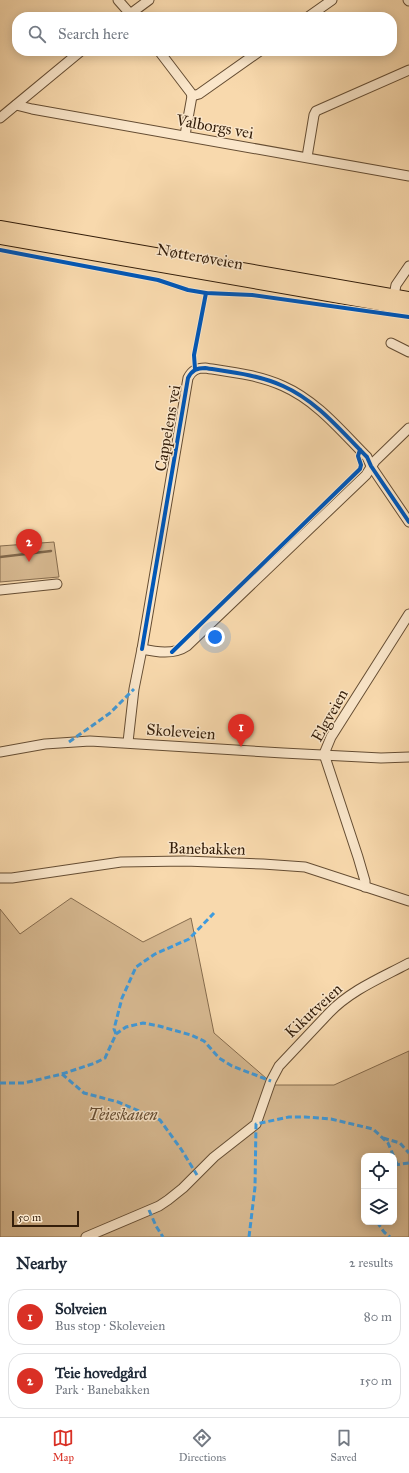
<!DOCTYPE html>
<html lang="en">
<head>
<meta charset="utf-8">
<style>
  body { margin:0; font-family:"IM FELL Great Primer",serif; background:#f6f6f7; color:#1f2937 }
  .controls { position:absolute; right:12px; bottom:12px; display:grid; overflow:hidden; border-radius:8px; box-shadow:0 2px 10px #0003 }
  .controls button { width:36px; height:36px; display:grid; place-items:center; padding:0; border:0; border-bottom:1px solid #e0e1e3; background:#fff; color:#1f2937; font:20px sans-serif }
  .scale { position:absolute; left:12px; bottom:10px; width:67px; box-sizing:border-box; padding-left:4px; border:2px solid #341e0a; border-top:0; font-size:11px; line-height:14px; white-space:nowrap; color:#341e0a; -webkit-text-stroke:3px #fae6ca; paint-order:stroke }
  .you { position:absolute; left:215px; top:637px; width:14px; height:14px; margin:-10px; border:3px solid #fff; border-radius:50%; background:#1a73e8; box-shadow:0 0 0 6px #1a73e833 }
  .badge { display:grid; place-items:center; width:26px; height:26px; border-radius:50%; background:#d93025; color:#fff; font-size:13px; font-weight:700 }
  .pin { position:absolute; translate:-50% -33px; filter:drop-shadow(0 1px 2px #0008) }
  .pin::after { content:''; position:absolute; top:21px; width:14px; height:12px; background:inherit; clip-path:polygon(0 0,100% 0,50% 100%) }
  .list { margin:0; padding:0; list-style:none }
  h2 { display:flex; justify-content:space-between; align-items:center; height:52px; margin:0; padding:0 16px; font-size:17px }
  h2 small { font-size:13px; font-weight:400; color:#747a83 }
  .list li { display:grid; grid-template-columns:26px 1fr auto; gap:12px; align-items:center; box-sizing:border-box; height:56px; margin:0 8px 8px; padding:0 8px; border:1px solid #e0e1e3; border-radius:16px }
  .list b { display:block; font-size:15px; white-space:nowrap }
  .list p { margin:0; font-size:13px; white-space:nowrap; color:#747a83 }
  .list em { font-size:13px; font-style:normal; color:#747a83 }
  .icon { flex:none; width:22px; height:22px; fill:none; stroke:currentColor; stroke-width:2; stroke-linecap:round; stroke-linejoin:round }
  .map { position:relative; flex:none; width:409px; height:1237px; overflow:hidden }
  .search { position:absolute; background:#fff; box-shadow:0 2px 10px #0003; left:12px; right:12px; top:12px; height:44px; display:flex; align-items:center; gap:10px; box-sizing:border-box; padding:0 14px; border-radius:16px; color:#747a83; font-size:15px }
  .sheet { height:180px; background:#fff }
  nav { display:flex; justify-content:space-around; align-items:center; box-sizing:border-box; height:56px; border-top:1px solid #e0e1e3; background:#fff; font-size:11px; color:#747a83 }
  nav a { display:grid; justify-items:center; gap:2px }
  nav .on { color:#d93025 }
  .map>svg:first-child { display:block }
  .green { fill:#d7b991; stroke:#866c4e; fill-rule:evenodd }
  .lines { fill:none; stroke-linecap:round; stroke-linejoin:round }
  .stream { stroke:#81684b; stroke-width:2.5 }
  .minor-casing { stroke:#654d33; stroke-width:11 }
  .major-casing { stroke:#341e0a; stroke-width:14 }
  .minor { stroke:#fae6ca; stroke-width:9 }
  .major { stroke:#f8d9ad; stroke-width:12 }
  .quiet { stroke:#3e9bde; stroke-width:3; stroke-dasharray:6 3; stroke-linecap:butt }
  .cycleway-casing { stroke:#fae6ca; stroke-width:6 }
  .cycleway { stroke:#0057b8; stroke-width:4 }
  .labels { text-anchor:middle; stroke-width:3; stroke-linejoin:round; paint-order:stroke }
  .street-label { font-size:16px; fill:#341e0a; stroke:#fae6ca }
  .park-label { font-size:16px; font-style:italic; fill:#654c32; stroke:#fae6ca }
</style>
</head>
<body>
<div class="map">
<svg width="409" height="1237" viewBox="0 0 409 1237">
  <rect width="100%" height="100%" fill="#f8d9ad"/>
  <filter id="stains"><feTurbulence type="fractalNoise" baseFrequency=".005" numOctaves="4"/><feColorMatrix values="0 0 0 0 .2 0 0 0 0 .09 0 0 0 0 .02 0 0 0 .5 -.17"/></filter>
  <radialGradient id="worn" r=".72"><stop offset=".6" stop-color="#630" stop-opacity="0"/><stop offset="1" stop-color="#630" stop-opacity=".3"/></radialGradient>
  <g class="green">
    <polygon points="54,542 59,577 0,582 0,546"/>
    <path d="M71 898 143 942 191 918 214 1033 274 1085H334L409 1051V1237H0V909L20 934ZM364 1156H394V1222H364Z"/>
  </g>
  <g class="lines">
    <polyline class="stream" points="0,557 51,551"/>
    <defs>
      <g id="minor">
        <polyline points="118,0 133,17"/>
        <polyline points="408,0 409,1"/>
        <polyline points="126,17 149,0"/>
        <polyline points="308,17 332,0"/>
        <polyline points="159,51 191,93 192,96 185,135"/>
        <polyline points="192,96 199,94 260,51"/>
        <polyline points="16,105 32,109 409,176"/>
        <polyline points="0,118 81,51"/>
        <polyline points="307,157 314,115 316,111 409,70"/>
        <polyline points="394,295 396,285 409,266"/>
        <polyline points="391,343 409,352"/>
        <polyline points="0,590 57,584"/>
        <path d="M142 649 188 378C192 370 197 368 205 368 231 372 259 375 283 386 317 401 341 431 367 457L371 466 409 522"/>
        <path d="M128 742 134 689 142 649C156 652 174 655 187 646L366 475 375 461 409 428"/>
        <polyline points="0,752 45,744 90,741 283,753 381,758 409,757"/>
        <polyline points="0,878 12,878 121,862 185,861 263,864 305,867 409,901"/>
        <polyline points="365,887 365,881 358,857 324,754 331,737 409,614"/>
        <path d="M86 1237 159 1206 168 1200 183 1188 214 1157 256 1124 271 1081 279 1066 329 1013C351 990 381 978 409 963"/>
      </g>
      <g id="major">
        <polyline points="0,227 409,298"/>
        <polyline points="0,238 409,309"/>
      </g>
    </defs>
    <use href="#minor" class="minor-casing"/>
    <use href="#major" class="major-casing"/>
    <use href="#minor" class="minor"/>
    <use href="#major" class="major"/>
    <g class="quiet">
      <polyline points="69,742 110,713 134,689"/>
      <polyline points="116,1034 114,1029 122,998 136,967 155,954 189,939 214,913"/>
      <polyline points="62,1074 95,1063 105,1058 116,1034 126,1027 143,1023 159,1026 191,1035 204,1041 219,1058 232,1066 271,1081"/>
      <polyline points="0,1083 24,1083 62,1074 84,1093 118,1102 160,1120 181,1149 197,1175"/>
      <polyline points="383,1138 400,1143 409,1153"/>
      <polyline points="394,1165 409,1163"/>
      <polyline points="149,1210 156,1226 163,1237"/>
      <polyline points="377,1222 384,1232 390,1237"/>
      <polyline points="249,1237 255,1187 256,1124 289,1117 305,1117 331,1119 373,1129 388,1143 397,1164"/>
    </g>
    <defs>
      <g id="cycleway">
        <polyline points="0,250 158,280 188,290 206,293 252,295 409,317"/>
        <polyline points="195,369 194,355 206,293"/>
        <path d="M142 649 188 378C192 370 197 368 205 368 231 372 259 375 283 386 317 401 341 431 367 457L371 466 409 522"/>
        <polyline points="172,652 360,469 361,465 358,456 360,450"/>
      </g>
    </defs>
    <use href="#cycleway" class="cycleway-casing"/>
    <use href="#cycleway" class="cycleway"/>
  </g>
  <g class="labels">
    <g class="street-label">
      <text transform="translate(215 126) rotate(10)" y="6">Valborgs vei</text>
      <text transform="translate(200 256) rotate(10)" y="6">Nøtterøveien</text>
      <text transform="translate(167 428) rotate(-80)" y="6">Cappelens vei</text>
      <text transform="translate(329 715) rotate(-61)" y="6">Elgveien</text>
      <text transform="translate(181 731) rotate(4)" y="6">Skoleveien</text>
      <text transform="translate(207 848) rotate(1)" y="6">Banebakken</text>
      <text transform="translate(313 1010) rotate(-43)" y="6">Kikutveien</text>
    </g>
    <g class="park-label">
      <text x="123" y="1120">Teieskauen</text>
    </g>
  </g>
  <rect width="100%" height="100%" filter="url(#stains)"/>
  <rect width="100%" height="100%" fill="url(#worn)"/>
</svg>
<div class="controls">
<button><svg class="icon" aria-label="locate" viewBox="0 0 24 24"><circle cx="12" cy="12" r="6"/><path d="M12 2v4M12 18v4M2 12h4M18 12h4"/></svg></button>
<button><svg class="icon" aria-label="layers" viewBox="0 0 24 24"><path d="M12 4l9 5-9 5-9-5zM3 14l9 5 9-5"/></svg></button>
</div>
<div class="scale">50 m</div>
<div class="you"></div>
<div class="pin badge" style="left:241px;top:747px">1</div>
<div class="pin badge" style="left:29px;top:562px">2</div>
<div class="search"><svg class="icon" aria-label="search" viewBox="0 0 24 24"><circle cx="10" cy="10" r="6"/><path d="M15 15l6 6"/></svg>Search here</div>
</div>
<section class="sheet">
<h2>Nearby<small>2 results</small></h2>
<ul class="list">
<li><span class="badge">1</span><div><b>Solveien</b><p>Bus stop · Skoleveien</p></div><em>80 m</em></li>
<li><span class="badge">2</span><div><b>Teie hovedgård</b><p>Park · Banebakken</p></div><em>150 m</em></li>
</ul>
</section>
<nav>
<a class="on"><svg class="icon" aria-label="map" viewBox="0 0 24 24"><path d="M3 6l6-2 6 2 6-2v14l-6 2-6-2-6 2zM9 4v14M15 6v14"/></svg>Map</a>
<a><svg class="icon" aria-label="directions" viewBox="0 0 24 24"><path d="M12 3l9 9-9 9-9-9zM9 14v-3h6M13 9l2 2-2 2"/></svg>Directions</a>
<a><svg class="icon" aria-label="saved" viewBox="0 0 24 24"><path d="M7 4h10v16l-5-4-5 4z"/></svg>Saved</a>
</nav>
</body>
</html>
